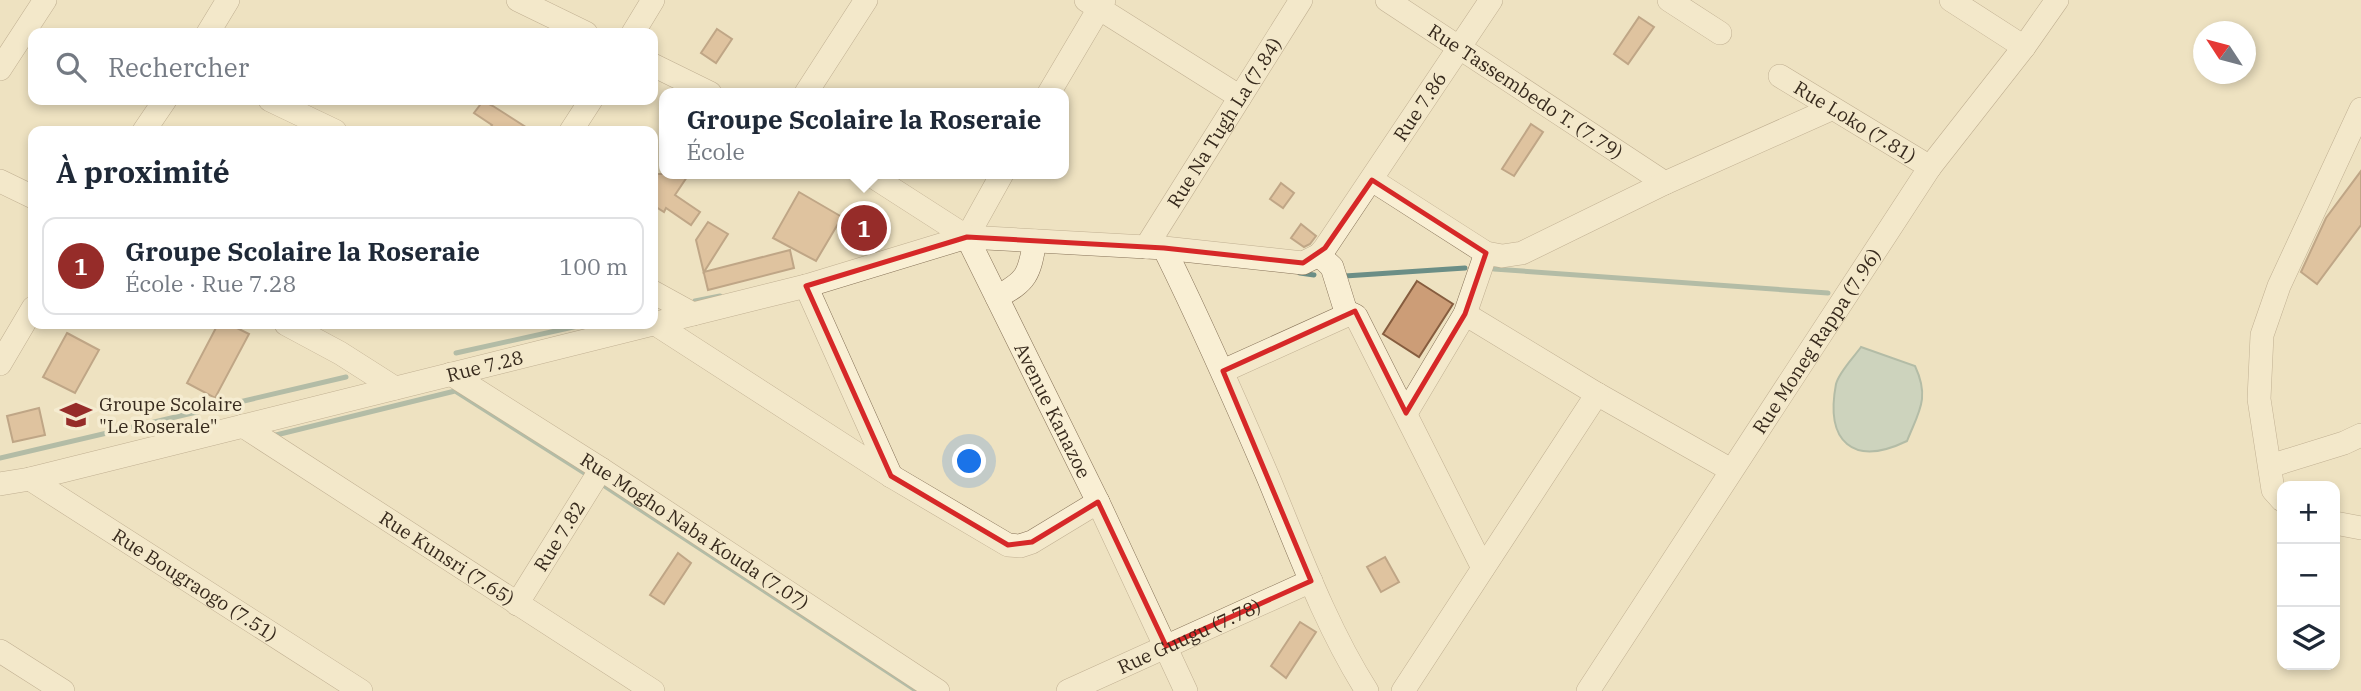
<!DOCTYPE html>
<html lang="fr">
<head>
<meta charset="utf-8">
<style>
  body { margin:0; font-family:"IBM Plex Serif",serif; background:#f2f2f3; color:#1f2937 }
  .controls { position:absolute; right:21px; bottom:21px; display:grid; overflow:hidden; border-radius:14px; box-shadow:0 4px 10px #0003 }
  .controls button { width:63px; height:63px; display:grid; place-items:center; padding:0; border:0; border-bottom:2px solid #e0e1e3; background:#fff; color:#1f2937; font:35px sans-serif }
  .compass { position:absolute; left:2193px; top:21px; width:63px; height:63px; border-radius:50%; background:#fff; box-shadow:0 4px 10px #0003; rotate:306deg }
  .you { position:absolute; left:970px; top:462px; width:24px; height:24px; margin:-18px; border:5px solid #fff; border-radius:50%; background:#1a73e8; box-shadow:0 0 0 10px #1a73e833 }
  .badge { display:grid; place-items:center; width:46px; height:46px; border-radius:50%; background:#962c29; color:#fff; font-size:23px; font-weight:700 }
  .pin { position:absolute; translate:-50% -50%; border:4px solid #fff; box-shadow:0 2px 7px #0006 }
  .popup { position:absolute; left:659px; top:88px; width:410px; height:91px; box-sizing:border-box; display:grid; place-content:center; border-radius:14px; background:#fff; filter:drop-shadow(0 2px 5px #0005); font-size:23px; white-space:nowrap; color:#747a83 }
  .popup b { font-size:26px; color:#1f2937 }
  .popup::after { content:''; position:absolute; left:50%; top:100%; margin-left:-14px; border:14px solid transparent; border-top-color:#fff }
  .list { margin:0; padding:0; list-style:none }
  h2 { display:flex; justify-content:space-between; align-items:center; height:91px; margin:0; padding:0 28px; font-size:30px }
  h2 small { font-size:23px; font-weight:400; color:#747a83 }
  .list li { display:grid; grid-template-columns:46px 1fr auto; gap:21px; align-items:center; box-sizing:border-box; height:98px; margin:0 14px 14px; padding:0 14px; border:2px solid #e0e1e3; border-radius:14px }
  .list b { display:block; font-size:26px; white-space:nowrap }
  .list p { margin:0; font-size:23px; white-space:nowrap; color:#747a83 }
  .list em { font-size:23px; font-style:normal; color:#747a83 }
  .icon { flex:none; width:38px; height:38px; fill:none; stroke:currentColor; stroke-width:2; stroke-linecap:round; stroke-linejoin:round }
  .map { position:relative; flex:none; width:2361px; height:691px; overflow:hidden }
  .search { position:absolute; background:#fff; box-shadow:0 4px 10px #0003; left:28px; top:28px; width:630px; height:77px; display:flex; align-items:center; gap:18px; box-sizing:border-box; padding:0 24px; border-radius:14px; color:#747a83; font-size:26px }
  .panel { position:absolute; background:#fff; box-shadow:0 4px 10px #0003; left:28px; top:126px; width:630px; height:203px; border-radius:14px }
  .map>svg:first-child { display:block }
  .water { fill:#a4c0b9; stroke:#6b8e86; stroke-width:2 }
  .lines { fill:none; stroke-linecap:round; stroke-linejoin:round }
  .stream { stroke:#6b8e86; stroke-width:5 }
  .building { fill:#cc9d77; stroke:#865d3f; stroke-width:2 }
  .minor-casing { stroke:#877359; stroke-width:24 }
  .minor { stroke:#f9efd4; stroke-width:23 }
  .marked { fill:none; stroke:#d62828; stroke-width:5; stroke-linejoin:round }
  .labels { text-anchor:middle; stroke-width:7; stroke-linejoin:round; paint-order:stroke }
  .street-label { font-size:19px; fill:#372a1d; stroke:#f5ecd1 }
  .poi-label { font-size:19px; fill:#372a1d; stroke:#f5ecd1; text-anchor:start }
</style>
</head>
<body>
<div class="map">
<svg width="2361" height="691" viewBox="0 0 2361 691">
  <rect width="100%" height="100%" fill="#eee2c1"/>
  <path class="water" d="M1861 347 1915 366C1930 398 1919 411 1907 441 1853 467 1825 442 1836 384 1839 372 1854 357 1861 347Z"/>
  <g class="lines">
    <g class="stream">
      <polyline points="1494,269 1828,293"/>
      <polyline points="1300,273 1314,275"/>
      <polyline points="1345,276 1465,268"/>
      <polyline points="695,301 720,296"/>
      <polyline points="456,353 587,324"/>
      <polyline points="272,436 455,391 589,476"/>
      <polyline points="0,458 346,377"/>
      <polyline points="600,483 917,691"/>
    </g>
  </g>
  <g class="building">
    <polygon points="1639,17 1654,27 1628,64 1614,54"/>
    <polygon points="717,29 732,39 716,63 701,53"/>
    <polygon points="483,101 493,106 532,131 488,131 492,125 474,113"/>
    <polygon points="1531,124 1543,132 1514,176 1502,169"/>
    <polygon points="2361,171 2361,225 2317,284 2301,272 2326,218"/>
    <polygon points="653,174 689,174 675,195 700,212 691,225 666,208 664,212 653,205"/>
    <polygon points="1281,183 1294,193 1283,208 1270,199"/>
    <polygon points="799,192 842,217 816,261 773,238"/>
    <polygon points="708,222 728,234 704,272 790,250 794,268 708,290 696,240"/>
    <polygon points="1301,224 1316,236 1310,244 1304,247 1291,238"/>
    <polygon points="1417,281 1453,304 1419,357 1383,334"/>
    <polygon points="218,324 229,324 249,334 215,398 187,383"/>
    <polygon points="67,333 99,350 75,393 43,377"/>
    <polygon points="39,408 45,435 13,442 7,416"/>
    <polygon points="678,553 691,563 664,604 650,595"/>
    <polygon points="1385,557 1399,582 1381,592 1367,567"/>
    <polygon points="1300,622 1316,632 1286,678 1271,666"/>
  </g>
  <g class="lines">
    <defs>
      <g id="minor">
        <polyline points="518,0 586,33"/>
        <polyline points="1086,0 1240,97"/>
        <path id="s1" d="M1387 0 1665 183"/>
        <polyline points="1669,0 1720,33"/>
        <polyline points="1951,0 2024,47"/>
        <polyline points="208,33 228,0"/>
        <polyline points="633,33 653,0"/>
        <polyline points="653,65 710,93"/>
        <polyline points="0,69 45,0"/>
        <path id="s2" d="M1780 76 1930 167"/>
        <polyline points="806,93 866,0"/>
        <polyline points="1049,93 1104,0"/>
        <polyline points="270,100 335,131"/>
        <polyline points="144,131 165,100"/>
        <polyline points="571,131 591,100"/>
        <path id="s3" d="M869 174 967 237 1098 502 1186 691"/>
        <polyline points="1372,180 1486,253 1502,256 1522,253 1665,183 1831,109"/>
        <polyline points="0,181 33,197"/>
        <polyline points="967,237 1002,174"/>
        <path id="s4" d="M1146 247 1301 0"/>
        <path d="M1164 248C1201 323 1235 400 1268 477 1298 549 1325 625 1367 691"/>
        <polyline points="1319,255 1332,267 1347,315"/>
        <polyline points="806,286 891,476"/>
        <polyline points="653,292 693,314"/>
        <path d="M997 297C1027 281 1029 275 1035 241"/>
        <polyline points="1465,314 1597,394 1731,470"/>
        <polyline points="654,323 891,476 1008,545 1020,546 1032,542 1098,502"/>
        <polyline points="286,324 340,353 395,388"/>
        <polyline points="0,364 33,308"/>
        <polyline points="1223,371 1347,315 1352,314 1356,316 1483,568"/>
        <path id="s5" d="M451 374 601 469 938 691"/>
        <polyline points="1406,413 1465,314 1486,253"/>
        <path id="s6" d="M243 426 653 691"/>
        <polyline points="2270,466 2344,443 2361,435"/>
        <path id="s7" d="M30 479 361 691"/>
        <path id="s8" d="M0 484 30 479 806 286 967 237 1164 248 1303 263 1319 255 1325 248 1491 0"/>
        <polyline points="2282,500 2273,490 2259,399 2262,335 2279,286 2361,109"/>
        <polyline points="2335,523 2361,528"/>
        <path id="s9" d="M517 604 601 469"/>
        <polyline points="0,651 63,691"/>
        <path id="s10" d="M1068 691 1311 581"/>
        <polyline points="1403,691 1597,394"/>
        <path id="s11" d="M1588 691 1930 167 2024 47 2057 0"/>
      </g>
    </defs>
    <use href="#minor" class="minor-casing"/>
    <use href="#minor" class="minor"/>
  </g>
  <path d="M0 0H2361V691H0ZM1372 180 1486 253 1465 314 1406 413 1355 311 1223 371 1311 581 1166 646 1098 502 1032 542 1008 545 891 476 806 286 967 237 1164 248 1303 263 1325 248Z" fill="#eee2c1" fill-opacity=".55" fill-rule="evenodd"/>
  <path class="marked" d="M1372 180 1486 253 1465 314 1406 413 1355 311 1223 371 1311 581 1166 646 1098 502 1032 542 1008 545 891 476 806 286 967 237 1164 248 1303 263 1325 248Z"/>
  <defs>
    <symbol id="school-bare" viewBox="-9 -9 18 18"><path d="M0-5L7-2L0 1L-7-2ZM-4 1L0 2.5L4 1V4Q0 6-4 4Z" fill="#962c29" stroke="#f5ecd1" stroke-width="2.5" paint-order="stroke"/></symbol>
  </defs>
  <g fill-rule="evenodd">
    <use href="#school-bare" x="54" y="393" width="44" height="44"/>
  </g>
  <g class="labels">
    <g class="street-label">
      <text dy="7" stroke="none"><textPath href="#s1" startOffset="166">Rue Tassembedo T. (7.79)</textPath></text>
      <text dy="7" stroke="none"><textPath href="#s8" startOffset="1533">Rue 7.86</textPath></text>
      <text dy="7" stroke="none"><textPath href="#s2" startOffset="88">Rue Loko (7.81)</textPath></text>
      <text dy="7" stroke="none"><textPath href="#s4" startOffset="147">Rue Na Tugh La (7.84)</textPath></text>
      <text dy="7" stroke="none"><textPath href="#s11" startOffset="418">Rue Moneg Rappa (7.96)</textPath></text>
      <text dy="7" stroke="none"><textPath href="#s8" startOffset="499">Rue 7.28</textPath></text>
      <text dy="7" stroke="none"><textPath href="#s3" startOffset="310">Avenue Kanazoe</textPath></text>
      <text dy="7" stroke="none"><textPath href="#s5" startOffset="290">Rue Mogho Naba Kouda (7.07)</textPath></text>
      <text dy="7" stroke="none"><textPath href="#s9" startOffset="80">Rue 7.82</textPath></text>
      <text dy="7" stroke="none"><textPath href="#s6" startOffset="243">Rue Kunsri (7.65)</textPath></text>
      <text dy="7" stroke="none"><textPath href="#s7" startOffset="196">Rue Bougraogo (7.51)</textPath></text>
      <text dy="7" stroke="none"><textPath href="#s10" startOffset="133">Rue Guugu (7.78)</textPath></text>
    </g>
    <g class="poi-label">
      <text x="99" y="411">Groupe Scolaire<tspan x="99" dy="22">"Le Roserale"</tspan></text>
    </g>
  </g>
</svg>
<div class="controls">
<button>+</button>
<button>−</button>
<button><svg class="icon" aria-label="layers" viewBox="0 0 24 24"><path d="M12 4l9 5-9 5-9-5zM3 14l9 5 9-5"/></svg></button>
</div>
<svg class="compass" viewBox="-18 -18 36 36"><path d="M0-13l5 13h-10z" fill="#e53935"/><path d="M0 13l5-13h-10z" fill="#747a83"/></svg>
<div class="you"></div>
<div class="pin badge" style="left:864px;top:228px">1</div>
<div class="popup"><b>Groupe Scolaire la Roseraie</b>École</div>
<div class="search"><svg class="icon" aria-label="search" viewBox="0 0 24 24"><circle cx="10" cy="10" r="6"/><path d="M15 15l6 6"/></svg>Rechercher</div>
<section class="panel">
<h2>À proximité<small></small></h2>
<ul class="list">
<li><span class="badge">1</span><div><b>Groupe Scolaire la Roseraie</b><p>École · Rue 7.28</p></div><em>100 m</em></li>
</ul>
</section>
</div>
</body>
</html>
